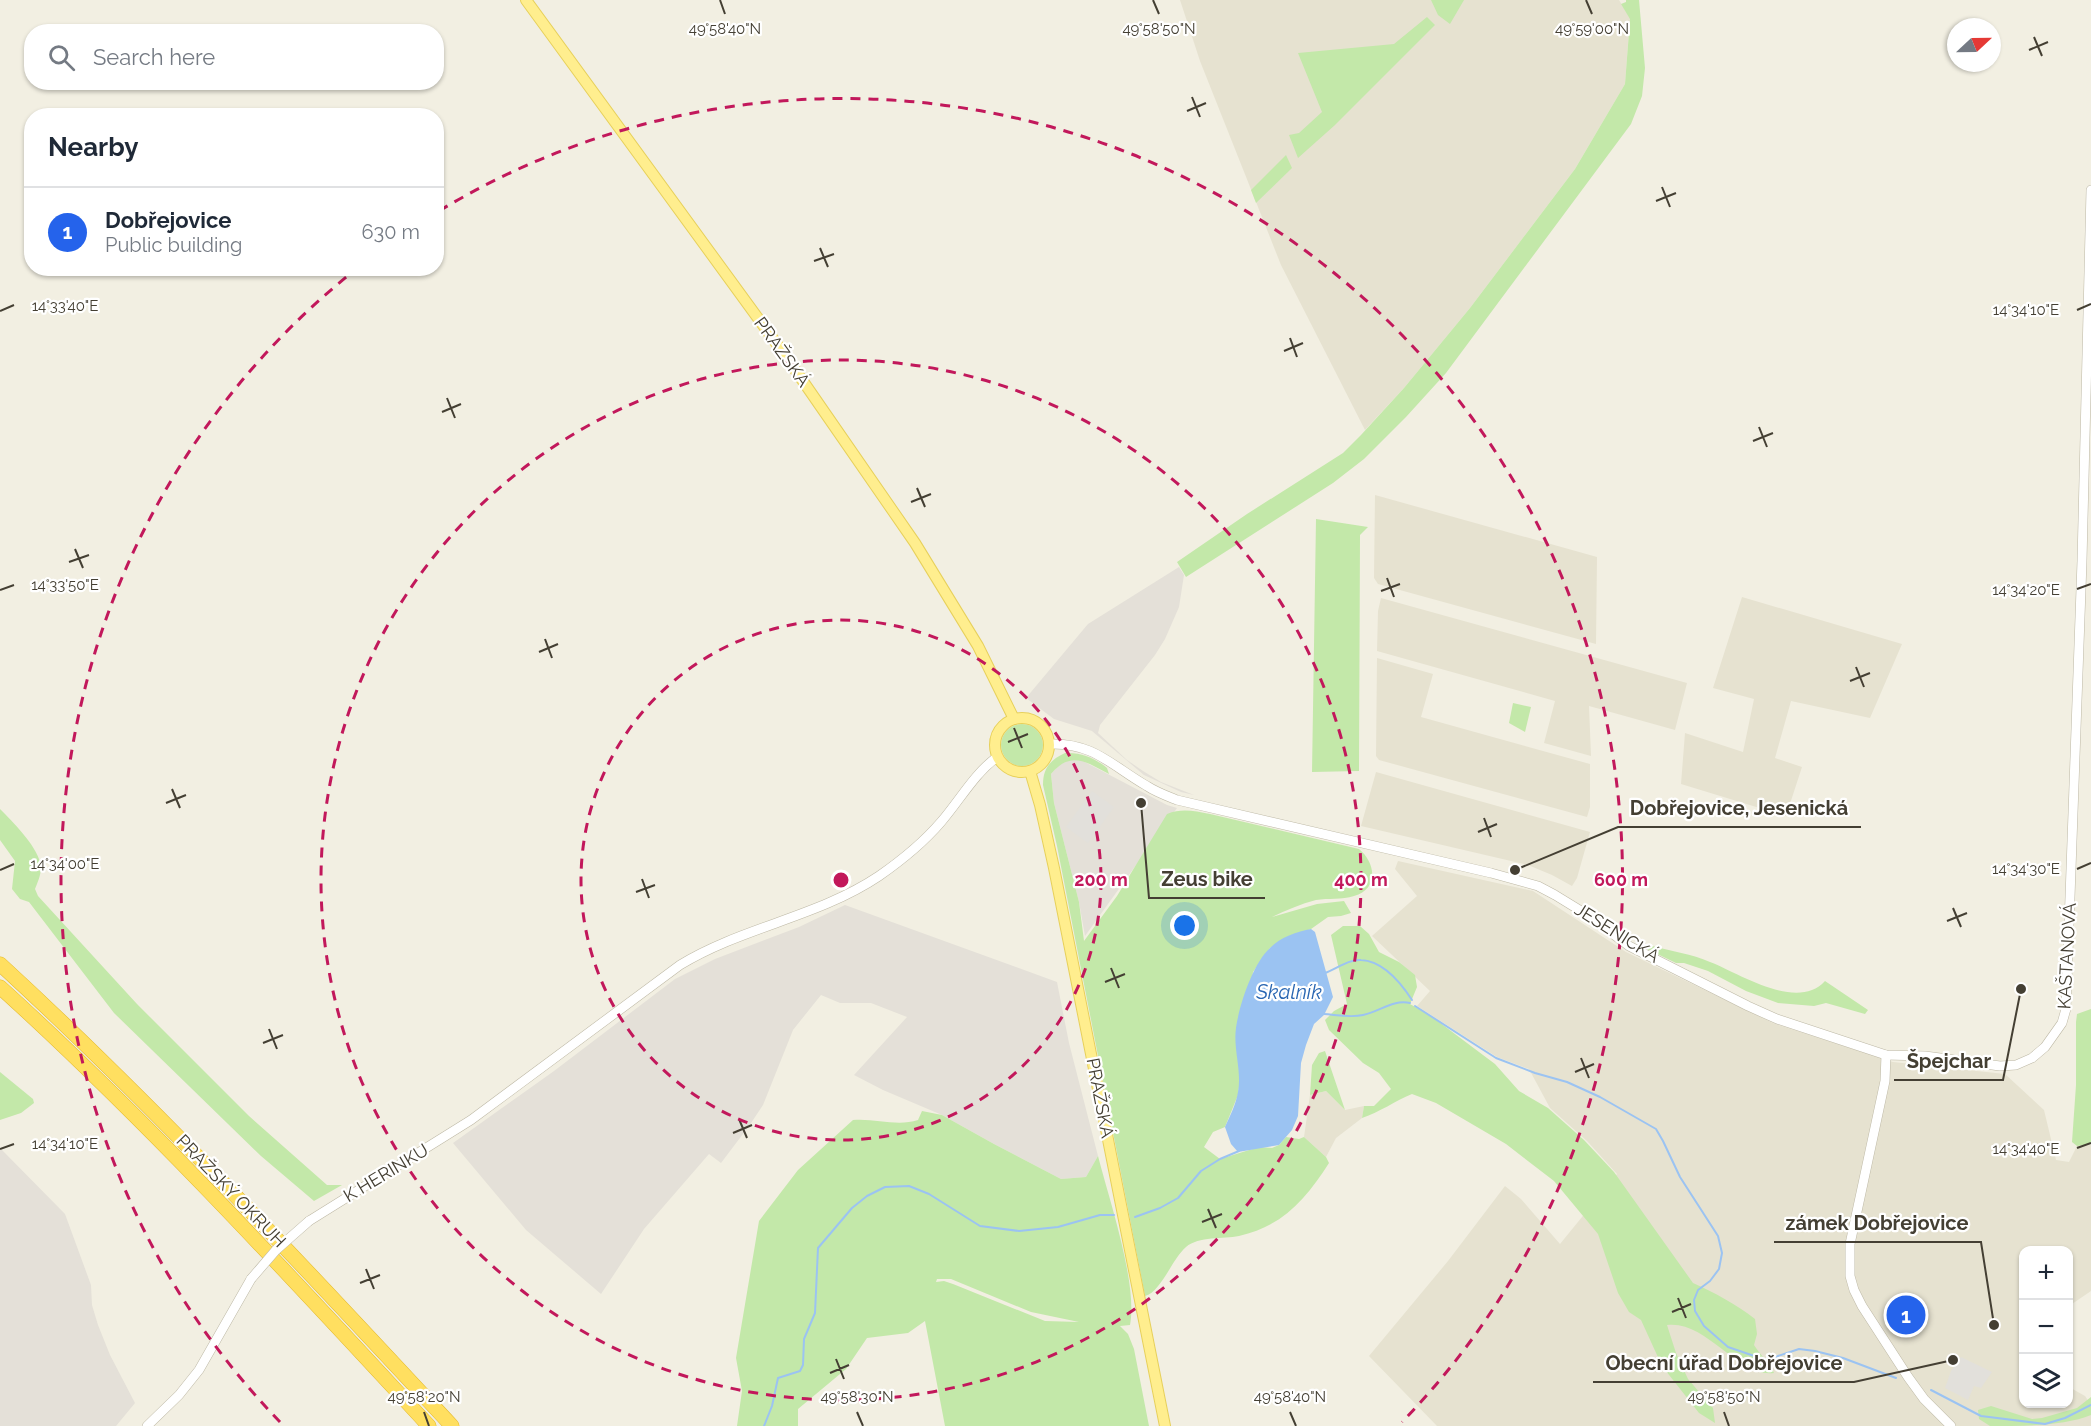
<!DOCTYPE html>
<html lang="en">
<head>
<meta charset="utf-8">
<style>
  body { margin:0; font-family:Raleway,sans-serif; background:#f6f6f7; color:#1f2937 }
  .controls { position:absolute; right:18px; bottom:18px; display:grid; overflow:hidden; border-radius:12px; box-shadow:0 2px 4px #0004 }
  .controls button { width:54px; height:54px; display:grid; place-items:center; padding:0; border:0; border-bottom:2px solid #e0e1e3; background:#fff; color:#1f2937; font:30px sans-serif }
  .compass { position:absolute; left:1947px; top:18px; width:54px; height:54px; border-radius:50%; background:#fff; box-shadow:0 2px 4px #0004; rotate:68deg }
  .you { position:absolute; left:1185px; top:926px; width:21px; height:21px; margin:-15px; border:4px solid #fff; border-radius:50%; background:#1a73e8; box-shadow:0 0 0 9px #1a73e833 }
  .badge { display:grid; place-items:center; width:39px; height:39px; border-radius:50%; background:#2563eb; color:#fff; font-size:20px; font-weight:700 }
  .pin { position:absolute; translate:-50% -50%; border:3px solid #fff; box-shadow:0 2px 6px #0006 }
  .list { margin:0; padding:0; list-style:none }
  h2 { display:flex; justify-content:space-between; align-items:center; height:78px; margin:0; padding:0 24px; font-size:26px }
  h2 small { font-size:20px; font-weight:400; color:#747a83 }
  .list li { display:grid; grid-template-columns:39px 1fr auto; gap:18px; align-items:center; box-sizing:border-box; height:90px; padding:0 24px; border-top:2px solid #e0e1e3 }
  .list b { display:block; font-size:22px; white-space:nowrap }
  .list p { margin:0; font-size:20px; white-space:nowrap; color:#747a83 }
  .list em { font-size:20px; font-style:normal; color:#747a83 }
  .icon { flex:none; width:33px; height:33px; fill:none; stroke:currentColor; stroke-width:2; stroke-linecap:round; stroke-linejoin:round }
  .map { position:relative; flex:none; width:2091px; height:1426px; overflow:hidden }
  .search { position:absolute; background:#fff; box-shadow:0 2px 4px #0004; left:24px; top:24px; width:420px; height:66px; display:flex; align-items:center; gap:15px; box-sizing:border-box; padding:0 21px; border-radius:24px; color:#747a83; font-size:22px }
  .panel { position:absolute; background:#fff; box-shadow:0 2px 4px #0004; left:24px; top:108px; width:420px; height:168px; border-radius:24px }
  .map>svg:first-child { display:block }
  .residential { fill:#e6e2d0 }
  .industrial { fill:#e4e0d8 }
  .green { fill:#c3e8a9; fill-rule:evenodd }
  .parking { fill:#e2e0db }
  .water { fill:#9bc3f2 }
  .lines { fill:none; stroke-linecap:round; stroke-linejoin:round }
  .stream { stroke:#9bc3f2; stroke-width:2 }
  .minor-casing { stroke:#bdb8a5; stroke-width:10 }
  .major-casing { stroke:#e7d05b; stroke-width:12 }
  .highway-casing { stroke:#e3b82c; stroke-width:15 }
  .minor { stroke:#fff; stroke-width:9 }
  .major { stroke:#ffee8e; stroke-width:10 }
  .highway { stroke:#ffdf60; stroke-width:14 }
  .minor-bridge-casing { stroke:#bdb8a5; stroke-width:10; stroke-linecap:butt }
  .minor-bridge { stroke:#fff; stroke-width:9 }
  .ticks { fill:none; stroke:#443f33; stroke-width:2 }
  .ring { fill:none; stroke:#c2185b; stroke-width:3; stroke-dasharray:10 8 }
  .labels { text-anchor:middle; stroke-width:4.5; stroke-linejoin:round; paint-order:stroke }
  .street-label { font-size:18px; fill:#443f33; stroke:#fff }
  .water-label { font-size:20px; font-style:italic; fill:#2966b2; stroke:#fff }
  .ticks-label { font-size:15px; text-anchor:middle; fill:#443f33; stroke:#fff; stroke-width:4.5; stroke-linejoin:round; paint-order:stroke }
  .centre { fill:#c2185b; stroke:#fff; stroke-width:3 }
  .ring-label { font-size:18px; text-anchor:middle; font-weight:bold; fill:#c2185b; stroke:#fff; stroke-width:4.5; stroke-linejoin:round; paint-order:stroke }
  .leader { fill:none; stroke:#443f33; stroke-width:2 }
  .callout-dot { fill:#443f33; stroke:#fff; stroke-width:2 }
  .callout-label { font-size:20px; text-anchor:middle; font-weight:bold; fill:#443f33; stroke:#fff; stroke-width:4.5; stroke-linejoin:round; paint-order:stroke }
</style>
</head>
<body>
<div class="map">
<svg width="2091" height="1426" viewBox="0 0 2091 1426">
  <rect width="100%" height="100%" fill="#f2efe2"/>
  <g class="residential">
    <polygon points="1180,0 1619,0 1630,18 1625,84 1575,169 1470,308 1404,388 1365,430 1281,265 1200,61"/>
    <polygon points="1375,495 1597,557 1596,644 1378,584 1374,578"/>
    <polygon points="1742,597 1902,644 1870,718 1791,701 1775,758 1802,767 1786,816 1681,784 1685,733 1743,752 1754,699 1713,688"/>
    <polygon points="1381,598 1687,683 1675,730 1589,706 1591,756 1544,743 1555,701 1377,651 1378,611"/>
    <polygon points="1377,658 1433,674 1421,717 1590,764 1590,807 1587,817 1379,760 1376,756"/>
    <polygon points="1376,772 1590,832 1577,878 1572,886 1552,875 1528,865 1361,826"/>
    <polygon points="1398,861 1533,891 1626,952 1773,1023 1893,1062 2005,1074 2044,1110 2056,1160 2069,1162 2077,1146 2091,1144 2091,1291 2069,1306 2068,1250 2024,1250 2024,1404 2068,1404 2069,1387 2085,1396 2091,1405 2091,1426 1437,1426 1369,1356 1448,1261 1505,1186 1521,1199 1560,1244 1617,1174 1587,1141 1550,1108 1529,1069 1497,1057 1417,1006 1430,991 1372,936 1417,896 1395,869"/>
    <polygon points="1326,1091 1345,1110 1364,1106 1362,1118 1336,1138 1326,1157 1304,1137 1310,1095"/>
  </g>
  <g class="industrial">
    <polygon points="1179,567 1184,575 1179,607 1165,639 1155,655 1100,725 1098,733 1127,760 1143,771 1161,782 1194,795 1181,792 1144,775 1092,731 1054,719 1026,698 1088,624"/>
    <polygon points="1070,760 1081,760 1167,805 1177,808 1085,936 1079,902 1054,803 1051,774 1060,764"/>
    <polygon points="845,905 1057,982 1069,1043 1098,1156 1086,1177 1061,1179 994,1144 942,1115 883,1090 854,1075 907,1017 871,1003 840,1003 821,995 793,1030 763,1105 749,1126 721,1163 709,1154 644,1229 601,1294 526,1230 453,1143 554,1071 675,979 715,959 799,927"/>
    <polygon points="0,1148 65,1214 91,1285 92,1305 98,1325 110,1355 135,1403 116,1426 0,1426"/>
  </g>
  <g class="green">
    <polygon points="1431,0 1464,0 1450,24 1438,15"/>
    <polygon points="1626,0 1639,0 1645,68 1642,96 1631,124 1446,373 1406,417 1364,459 1333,483 1186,577 1177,562 1247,514 1343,453 1361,435 1404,388 1470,308 1575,169 1625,84 1630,19 1621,4 1626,2"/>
    <polygon points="1427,17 1435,25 1335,125 1298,158 1289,135 1299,133 1322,112 1298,53 1394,44"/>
    <polygon points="1286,155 1292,168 1256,203 1251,190"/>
    <polygon points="1316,519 1368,527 1360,535 1359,771 1312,772"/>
    <polygon points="1513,703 1531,707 1525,732 1509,723"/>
    <circle cx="1022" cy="745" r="21"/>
    <path d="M1065 753C1081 752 1095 758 1107 768L1109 774C1086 762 1071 750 1051 774L1054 803 1079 902 1084 941 1117 896 1167 814C1182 808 1194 811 1210 814L1359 849C1376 863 1379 889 1354 896 1342 900 1328 898 1316 900 1301 904 1286 910 1272 917L1317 904 1344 901 1351 913 1341 916 1328 917 1311 929 1290 936 1270 948 1253 972 1238 1095 1225 1127 1213 1132 1204 1147 1220 1159 1259 1147 1272 1148 1279 1145 1286 1137 1299 1139 1304 1137 1326 1157 1329 1163C1306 1199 1283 1226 1239 1236 1223 1239 1199 1236 1186 1247 1172 1259 1161 1292 1145 1296L1057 846 1043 785C1043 768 1050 760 1065 753Z"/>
    <path d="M0 809C13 822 35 844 40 862 43 871 38 881 35 889L38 896 137 1004 249 1116 327 1185H342L314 1201 261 1156 114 1013 29 902 20 899 12 889 15 861 0 840Z"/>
    <path d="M1343 926H1360L1369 934 1379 952 1399 962 1415 975 1417 987 1410 1004 1431 1016 1495 1064 1519 1091 1548 1108 1584 1140 1614 1172 1693 1283C1715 1293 1736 1304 1755 1319L1757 1334 1754 1345C1760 1355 1769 1362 1774 1373 1738 1378 1707 1320 1667 1325L1676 1353 1688 1379 1713 1408 1715 1423 1699 1413 1662 1366 1641 1320 1629 1312 1618 1293 1598 1234 1554 1181 1506 1144 1436 1103 1412 1094C1395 1101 1380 1112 1362 1118L1364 1106H1374L1391 1089 1379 1073 1363 1063 1329 1030 1325 1020 1334 1011 1347 1004 1331 935Z"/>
    <path d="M1652 946C1671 951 1692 954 1710 962 1739 973 1797 1012 1825 981L1868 1010 1865 1014 1826 1003 1814 1006 1778 1003 1746 991 1708 971 1684 963H1676L1647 949Z"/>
    <polygon points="2091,1009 2091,1144 2077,1146 2072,1142 2076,1085 2076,1022 2077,1014"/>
    <polygon points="1325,1051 1345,1110 1326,1091 1310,1095 1312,1065 1319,1053"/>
    <polygon points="0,1072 33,1099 34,1103 21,1113 0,1120"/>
    <path d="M922 1111 942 1115 994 1144 1061 1179 1086 1177 1098 1156C1109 1199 1138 1284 1130 1325L1120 1326 1128 1334 1134 1349 1149 1426H945L925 1321 908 1333 867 1338 846 1369 798 1409V1426H737L742 1391 736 1358 759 1221 798 1170 853 1120C875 1118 897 1127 918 1120ZM937 1279H951L1031 1312 1079 1322 1045 1321 953 1284 944 1281 936 1282Z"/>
    <path d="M2091 1397V1415C2065 1426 2021 1426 1990 1426L1979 1419 1978 1410 1991 1406 2032 1419 2042 1418 2077 1408Z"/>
  </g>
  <g class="parking">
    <polygon points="1092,791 1114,807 1088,843 1066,827"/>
    <polygon points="1961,1357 1992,1372 1981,1388 1974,1386 1968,1400 1945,1388 1951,1371"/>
  </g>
  <path class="water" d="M1311 929 1315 932 1333 997 1324 1015 1314 1024 1306 1045 1301 1063 1298 1116 1292 1130 1279 1145 1238 1152 1231 1144 1225 1127C1230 1116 1236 1104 1238 1092 1242 1071 1233 1049 1236 1028 1239 1006 1253 963 1270 948 1279 938 1298 931 1311 929Z"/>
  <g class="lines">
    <g class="stream">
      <path d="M1325 973C1336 969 1349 959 1361 960 1383 961 1401 983 1412 1000"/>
      <polyline points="1415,1006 1496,1058 1535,1073 1567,1082 1600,1097 1656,1129 1663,1141 1680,1177 1718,1236 1722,1253 1719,1269 1710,1281 1698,1290 1694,1300 1695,1311 1704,1326 1728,1347 1766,1360 1799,1349 1815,1351 1843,1358 1896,1378"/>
      <path d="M1324 1014C1337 1015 1351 1018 1363 1015 1379 1012 1393 999 1410 1003"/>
      <polyline points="1135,1217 1160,1208 1178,1198 1201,1171 1220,1159 1239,1151"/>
      <polyline points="1931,1390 1981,1416 2045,1424 2065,1418 2091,1405"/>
      <polyline points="764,1426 772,1406 778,1378 800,1371 803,1365 804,1339 815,1313 818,1248 852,1208 867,1196 885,1187 909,1186 929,1194 980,1226 1019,1231 1058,1227 1100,1215 1114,1215"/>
    </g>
    <defs>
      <g id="minor">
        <path d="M1049 744C1093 742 1112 766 1147 786 1156 792 1167 796 1177 800L1491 873 1538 886 1555 895 1586 914 1629 946 1748 1006 1777 1019 1886 1055 1925 1056 2000 1066 2016 1065 2032 1058 2045 1047 2062 1023 2066 1009 2082 561 2091 190"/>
        <polyline points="1886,1055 1885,1081 1850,1244 1850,1276 1854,1290 1862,1306 1908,1377 1924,1399 1951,1426"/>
        <path d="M309 1221 471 1120 680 965C742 927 818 917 879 876 902 860 923 843 941 822 960 800 974 774 997 757"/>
        <polyline points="147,1426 179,1395 199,1370 251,1279"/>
      </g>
      <g id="major">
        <polyline points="526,0 787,358 915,543 978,646 1014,719"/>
        <circle cx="1022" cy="745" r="27"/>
        <polyline points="1030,771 1040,805 1054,868 1165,1426"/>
      </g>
      <g id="highway">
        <path d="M0 964C159 1110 305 1268 452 1426"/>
        <path d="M0 987C152 1125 290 1276 429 1426"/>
      </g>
    </defs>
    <use href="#minor" class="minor-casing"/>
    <use href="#major" class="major-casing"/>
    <use href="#highway" class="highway-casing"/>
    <use href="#minor" class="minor"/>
    <use href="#major" class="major"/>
    <use href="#highway" class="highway"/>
    <defs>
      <polyline id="minor-bridge" points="251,1279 276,1250 309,1221"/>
    </defs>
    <use href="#minor-bridge" class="minor-bridge-casing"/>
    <use href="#minor-bridge" class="minor-bridge"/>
  </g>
  <path class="ticks" d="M720 0 725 14M1153 0 1159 14M1586 0 1592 14M2034 37 2042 56M2029 50 2048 42M1192 97 1200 117M1187 111 1206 103M1662 187 1670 207M1656 201 1676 193M820 248 828 267M814 261 834 254M2077 310 2091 304M0 311 14 305M1290 338 1297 357M1284 351 1303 343M447 398 455 418M442 412 461 404M1759 427 1767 447M1753 441 1773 433M917 488 925 507M911 502 931 494M75 549 83 568M69 562 89 555M1387 578 1394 597M2077 589 2091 584M0 590 14 585M1381 591 1400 584M545 639 552 658M539 652 558 644M1856 667 1864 687M1850 681 1870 673M1014 728 1022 748M1008 742 1028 734M172 789 180 808M166 803 186 795M1484 818 1491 837M1478 832 1497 824M2077 869 2091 863M0 870 14 864M642 879 649 898M636 892 655 885M1953 908 1961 927M1947 921 1967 913M1111 968 1119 988M1105 982 1125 974M269 1029 277 1049M263 1043 283 1035M1581 1058 1589 1078M1575 1072 1594 1064M739 1119 747 1138M733 1133 752 1125M2077 1148 2091 1143M0 1149 14 1144M1208 1209 1216 1228M1202 1222 1222 1214M366 1269 374 1289M360 1283 380 1275M1678 1298 1686 1318M1672 1312 1691 1304M836 1359 844 1379M830 1373 849 1365M424 1412 429 1426M857 1412 863 1426M1290 1412 1296 1426M1724 1412 1729 1426"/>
  <g class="ring">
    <circle cx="841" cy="880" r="260"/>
    <circle cx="841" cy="880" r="520"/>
    <path d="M280 1422A780 780 0 0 1 355 270M439 211A780 780 0 0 1 1402 1422"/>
  </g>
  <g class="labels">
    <g class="street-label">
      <text transform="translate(782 352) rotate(54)" y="6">PRAŽSKÁ</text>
      <text transform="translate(1617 933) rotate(32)" y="6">JESENICKÁ</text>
      <text transform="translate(2067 956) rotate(-87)" y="6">KAŠTANOVÁ</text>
      <text transform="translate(1100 1098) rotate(79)" y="6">PRAŽSKÁ</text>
      <text transform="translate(386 1173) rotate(-31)" y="6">K HERINKU</text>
      <text transform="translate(231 1191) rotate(46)" y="6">PRAŽSKÝ OKRUH</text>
    </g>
    <g class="water-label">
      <text x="1289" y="999">Skalník</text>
    </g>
  </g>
  <g class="ticks-label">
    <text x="1592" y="34">49°59'00"N</text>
    <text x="725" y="34">49°58'40"N</text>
    <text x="1159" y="34">49°58'50"N</text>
    <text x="65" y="311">14°33'40"E</text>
    <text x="2026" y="315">14°34'10"E</text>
    <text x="65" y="590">14°33'50"E</text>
    <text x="2026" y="595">14°34'20"E</text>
    <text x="65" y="869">14°34'00"E</text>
    <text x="2026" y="874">14°34'30"E</text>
    <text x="65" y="1149">14°34'10"E</text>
    <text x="2026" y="1154">14°34'40"E</text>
    <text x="424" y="1402">49°58'20"N</text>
    <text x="857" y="1402">49°58'30"N</text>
    <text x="1290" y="1402">49°58'40"N</text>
    <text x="1724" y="1402">49°58'50"N</text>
  </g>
  <circle cx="841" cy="880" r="9" class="centre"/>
  <g class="ring-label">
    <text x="1101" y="886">200 m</text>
    <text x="1361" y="886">400 m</text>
    <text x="1621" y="886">600 m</text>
  </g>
  <path class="leader" d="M1515 870L1618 827H1861M1141 803L1149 898H1265M2021 989L2003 1080H1894M1994 1325L1981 1242H1774M1953 1360L1854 1382H1593"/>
  <g class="callout-dot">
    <circle cx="1515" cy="870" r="6"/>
    <circle cx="1141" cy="803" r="6"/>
    <circle cx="2021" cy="989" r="6"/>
    <circle cx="1994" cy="1325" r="6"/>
    <circle cx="1953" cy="1360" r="6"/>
  </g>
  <g class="callout-label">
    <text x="1739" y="815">Dobřejovice, Jesenická</text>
    <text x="1207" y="886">Zeus bike</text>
    <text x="1949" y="1068">Špejchar</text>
    <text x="1877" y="1230">zámek Dobřejovice</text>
    <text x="1724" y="1370">Obecní úřad Dobřejovice</text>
  </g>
</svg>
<div class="controls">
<button>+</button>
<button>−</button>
<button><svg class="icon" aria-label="layers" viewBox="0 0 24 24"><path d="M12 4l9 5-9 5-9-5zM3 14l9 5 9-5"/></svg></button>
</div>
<svg class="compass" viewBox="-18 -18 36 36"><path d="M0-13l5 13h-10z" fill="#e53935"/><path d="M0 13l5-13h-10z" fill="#747a83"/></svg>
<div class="you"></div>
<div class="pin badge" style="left:1906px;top:1315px">1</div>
<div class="search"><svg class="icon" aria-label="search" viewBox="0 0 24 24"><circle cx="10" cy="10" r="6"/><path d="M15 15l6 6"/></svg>Search here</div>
<section class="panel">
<h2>Nearby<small></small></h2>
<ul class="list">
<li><span class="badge">1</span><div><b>Dobřejovice</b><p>Public building</p></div><em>630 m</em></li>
</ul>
</section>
</div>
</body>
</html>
